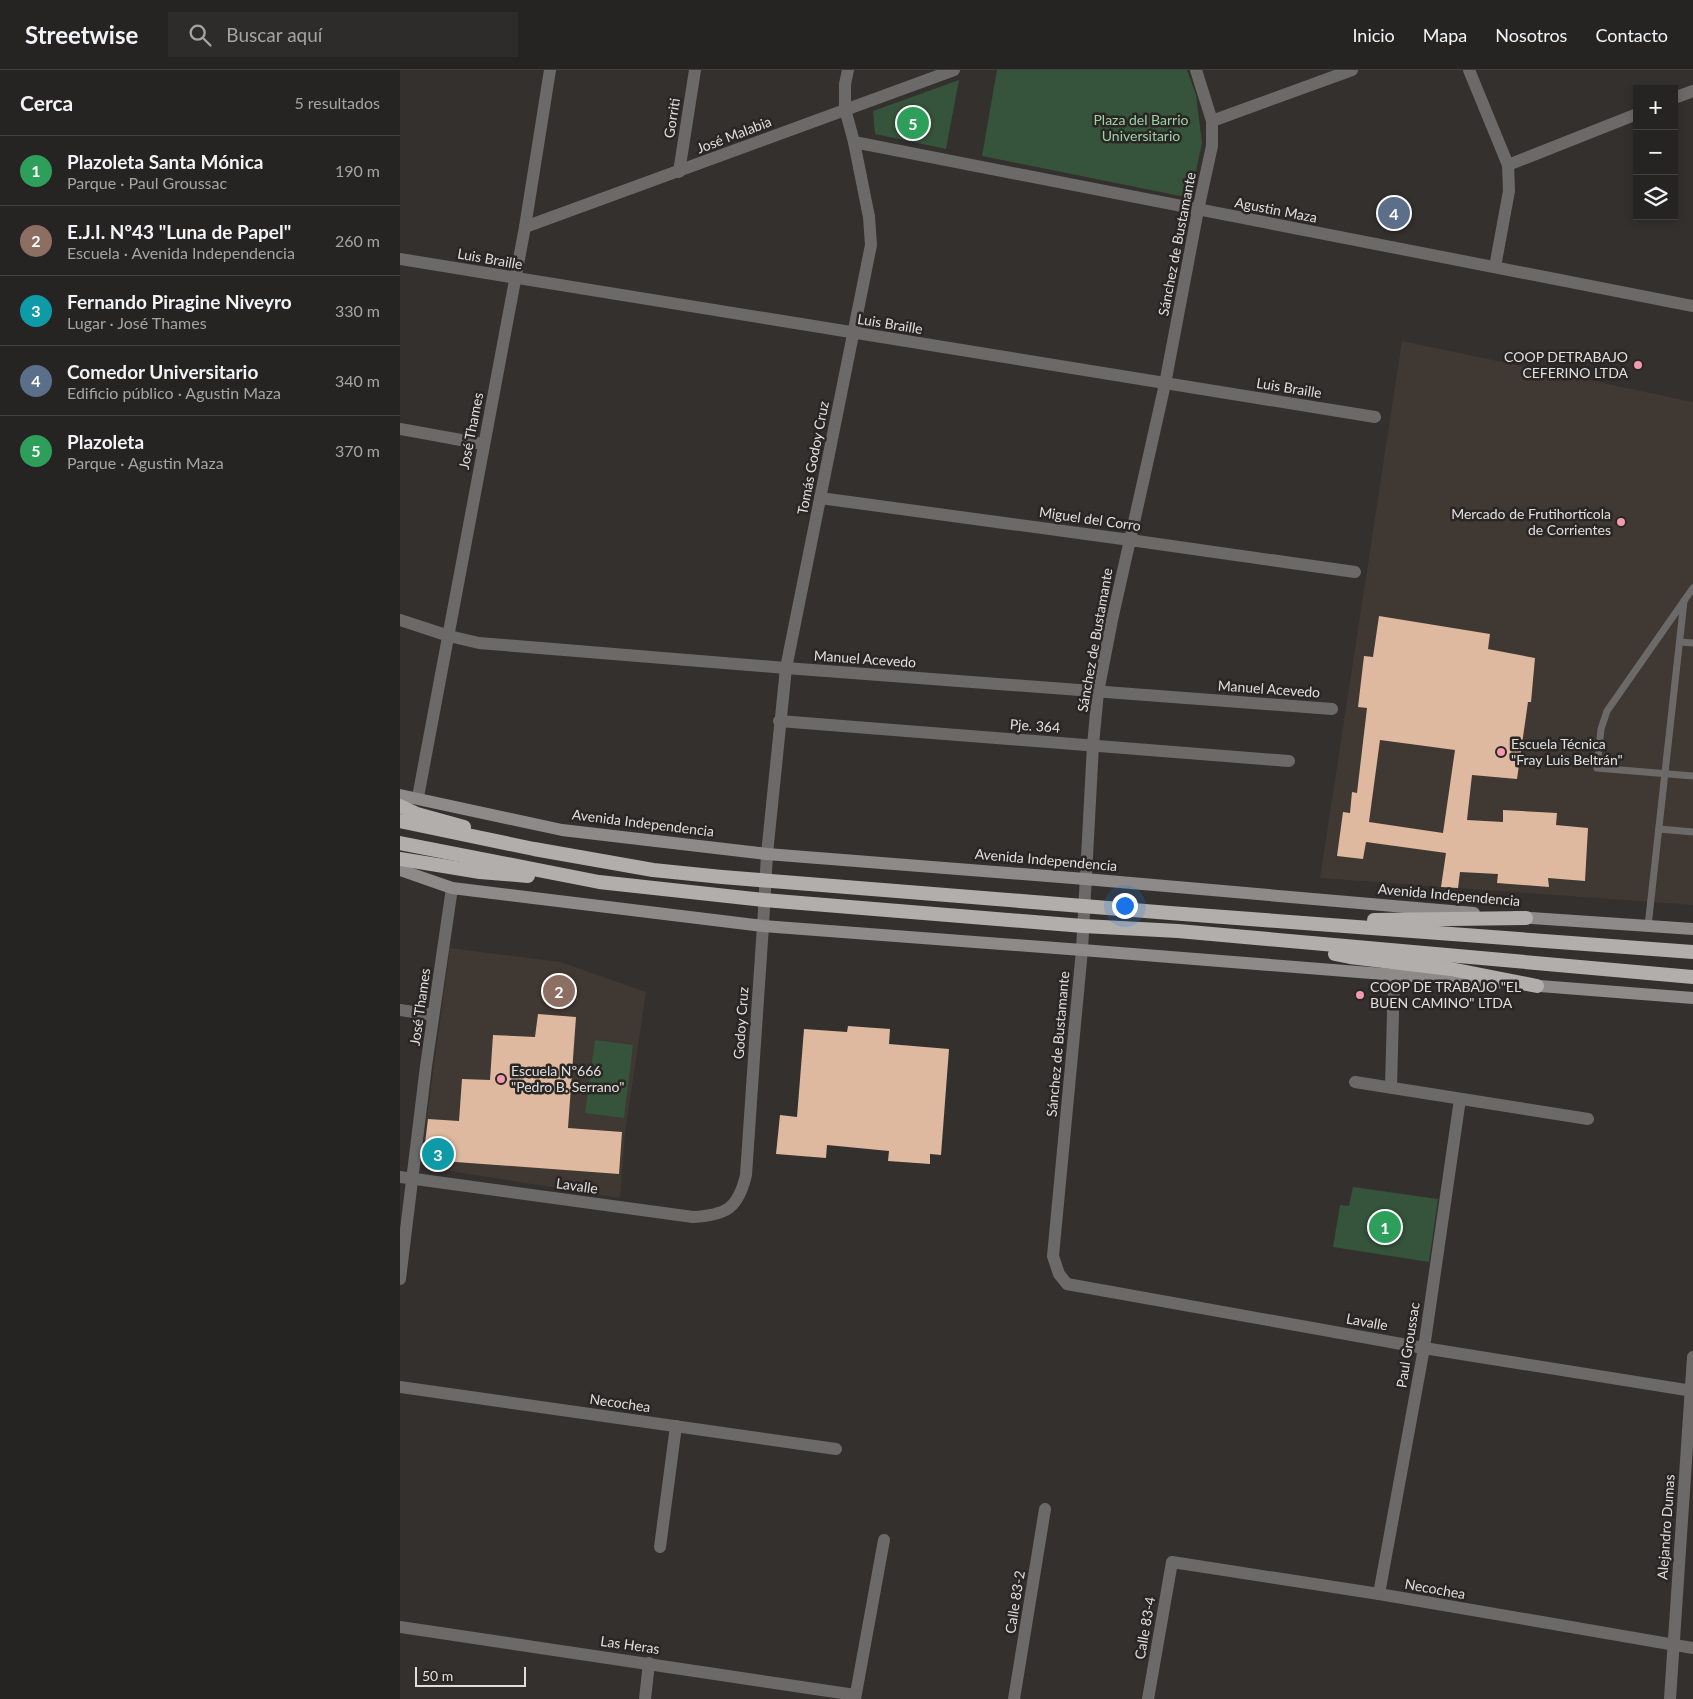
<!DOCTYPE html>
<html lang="es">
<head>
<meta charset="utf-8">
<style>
  body { margin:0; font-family:Lato,sans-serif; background:#2e2c2a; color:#f1f3f6 }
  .controls { position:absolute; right:15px; top:15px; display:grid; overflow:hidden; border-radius:0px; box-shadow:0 2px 8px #0003 }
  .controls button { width:45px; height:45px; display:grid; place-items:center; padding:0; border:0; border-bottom:1px solid #424140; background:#262422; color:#f1f3f6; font:25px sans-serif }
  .scale { position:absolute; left:15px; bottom:12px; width:111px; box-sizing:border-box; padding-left:5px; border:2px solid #e1dfde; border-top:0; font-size:14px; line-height:18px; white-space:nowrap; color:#e1dfde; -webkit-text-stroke:4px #292624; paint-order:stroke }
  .you { position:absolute; left:724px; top:835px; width:18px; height:18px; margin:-12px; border:4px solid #fff; border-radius:50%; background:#1a73e8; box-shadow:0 0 0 8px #1a73e833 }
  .badge { display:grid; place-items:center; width:32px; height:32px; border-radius:50%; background:#f29aaf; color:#fff; font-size:16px; font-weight:700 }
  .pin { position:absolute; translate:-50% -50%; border:2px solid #fff; box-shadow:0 1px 5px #0006 }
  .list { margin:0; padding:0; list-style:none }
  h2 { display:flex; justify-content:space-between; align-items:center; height:65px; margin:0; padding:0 20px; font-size:21px }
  h2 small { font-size:16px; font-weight:400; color:#a4a4a5 }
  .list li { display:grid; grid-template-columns:32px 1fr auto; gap:15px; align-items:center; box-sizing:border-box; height:70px; padding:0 20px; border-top:1px solid #424140 }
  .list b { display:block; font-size:19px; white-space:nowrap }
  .list p { margin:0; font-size:16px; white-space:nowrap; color:#a4a4a5 }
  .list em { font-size:16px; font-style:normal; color:#a4a4a5 }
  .icon { flex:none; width:28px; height:28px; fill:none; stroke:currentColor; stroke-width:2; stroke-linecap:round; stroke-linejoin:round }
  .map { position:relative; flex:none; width:1293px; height:1629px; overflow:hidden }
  header { display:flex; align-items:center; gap:30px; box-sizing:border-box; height:70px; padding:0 25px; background:#262422; border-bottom:1px solid #424140 }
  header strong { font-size:24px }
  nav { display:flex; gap:28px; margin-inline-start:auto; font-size:18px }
  .search { width:350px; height:45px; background:#2e2c2a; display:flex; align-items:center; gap:12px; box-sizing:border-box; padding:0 18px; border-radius:0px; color:#a4a4a5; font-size:19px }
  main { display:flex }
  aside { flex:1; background:#262422 }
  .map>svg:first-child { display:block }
  .built { fill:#403832 }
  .green { fill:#36533b }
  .building { fill:#deb89f; fill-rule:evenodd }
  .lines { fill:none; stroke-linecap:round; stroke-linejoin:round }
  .service { stroke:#6c6a69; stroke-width:7 }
  .minor { stroke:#6c6a69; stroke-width:12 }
  .tertiary { stroke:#6c6a69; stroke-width:12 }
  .secondary { stroke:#8d8a89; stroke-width:12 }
  .trunk { stroke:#b2aeac; stroke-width:14 }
  .poi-dot { fill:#f29aaf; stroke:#292624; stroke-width:2 }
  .labels { text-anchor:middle; stroke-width:5; stroke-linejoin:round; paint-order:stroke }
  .street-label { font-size:14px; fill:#e1dfde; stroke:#292624 }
  .park-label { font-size:14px; fill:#9bd1a4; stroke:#292624 }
  .poi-label { font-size:14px; fill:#e1dfde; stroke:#292624; text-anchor:start }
</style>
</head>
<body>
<header>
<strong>Streetwise</strong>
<div class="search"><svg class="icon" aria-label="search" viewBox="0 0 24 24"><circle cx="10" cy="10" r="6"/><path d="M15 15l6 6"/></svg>Buscar aquí</div>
<nav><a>Inicio</a><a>Mapa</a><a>Nosotros</a><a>Contacto</a></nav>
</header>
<main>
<aside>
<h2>Cerca<small>5 resultados</small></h2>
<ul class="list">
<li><span class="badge" style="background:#2e9e5b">1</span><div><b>Plazoleta Santa Mónica</b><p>Parque · Paul Groussac</p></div><em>190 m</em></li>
<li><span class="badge" style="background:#8d6e63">2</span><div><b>E.J.I. Nº43 &quot;Luna de Papel&quot;</b><p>Escuela · Avenida Independencia</p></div><em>260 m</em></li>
<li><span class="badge" style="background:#0f9aa8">3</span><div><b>Fernando Piragine Niveyro</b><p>Lugar · José Thames</p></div><em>330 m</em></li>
<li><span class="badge" style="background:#5c6f8a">4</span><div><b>Comedor Universitario</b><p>Edificio público · Agustin Maza</p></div><em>340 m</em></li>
<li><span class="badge" style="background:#2e9e5b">5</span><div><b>Plazoleta</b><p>Parque · Agustin Maza</p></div><em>370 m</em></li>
</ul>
</aside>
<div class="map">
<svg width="1293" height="1629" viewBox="0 0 1293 1629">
  <rect width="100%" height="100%" fill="#33302e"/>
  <g class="built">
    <polygon points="1002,271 1293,332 1293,835 920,808"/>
    <polygon points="50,878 160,892 246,922 225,1063 220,1128 38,1099 22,1082"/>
  </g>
  <g class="green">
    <polygon points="597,0 787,0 796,25 802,73 790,128 582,86"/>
    <polygon points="559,10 546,79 475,64 473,41"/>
    <polygon points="195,970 233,975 224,1048 185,1043"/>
    <polygon points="953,1117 1038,1129 1029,1192 933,1177 940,1135 949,1136"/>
  </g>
  <g class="building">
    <path d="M979 546 1090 564 1088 579 1135 588 1131 632H1128L1117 709 1072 705 1067 750 1103 752V740L1157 743 1156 755 1188 758 1185 811 1148 808 1149 817 1097 813 1098 804 1060 802 1058 818 1041 817 1046 783 966 772 963 789 937 786 943 742 950 743 952 722 957 723 967 638 958 637 964 586 973 587ZM980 670 1055 680 1043 763 969 752Z"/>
    <polygon points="138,944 176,947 168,1058 222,1062 219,1104 42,1091 42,1083 24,1082 28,1049 59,1051 62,1009 90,1010 93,965 135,967"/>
    <polygon points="448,956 490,959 489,974 549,979 541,1085 530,1084 530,1094 488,1091 489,1081 427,1075 426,1088 376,1084 380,1045 397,1047 404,959 447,962"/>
  </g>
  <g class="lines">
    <g class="service">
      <polyline points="1293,518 1207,641 1201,659 1197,698 1293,706"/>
      <polyline points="1280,572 1293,573"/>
      <polyline points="1259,759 1293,762"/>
      <polyline points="1248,856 1284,531"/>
    </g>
    <g class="minor">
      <polyline points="796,0 812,51 812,76 798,140 765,314 712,550 698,622 693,675 682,880 653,1186 659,1204 667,1214 1024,1278 1293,1321"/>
      <polyline points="1069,0 1108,95 1109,121 1095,197"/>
      <polyline points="1274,28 1293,21"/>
      <polyline points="812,51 952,0"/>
      <polyline points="454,72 1293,236"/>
      <polyline points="1108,95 1237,44"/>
      <polyline points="279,102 295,0"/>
      <polyline points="125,157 554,0"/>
      <polyline points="0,189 975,347"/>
      <polyline points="0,359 83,374"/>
      <polyline points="420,428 730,470 955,502"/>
      <polyline points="0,550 49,566 79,573 386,598 932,639"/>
      <polyline points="379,651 889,691"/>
      <polyline points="18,727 125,157 150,0"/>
      <polyline points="0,940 33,945"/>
      <polyline points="955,1012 1188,1049"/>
      <polyline points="991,1017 994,906"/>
      <path d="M0 1107 293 1147C326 1145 338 1139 346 1105L363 856"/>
      <polyline points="0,1209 26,996 52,818"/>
      <polyline points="0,1317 436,1379"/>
      <polyline points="260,1477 276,1356"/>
      <polyline points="979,1524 1024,1278 1060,1029"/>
      <polyline points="0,1557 455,1625"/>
      <polyline points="245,1629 249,1593"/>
      <polyline points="455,1629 484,1470"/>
      <polyline points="614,1629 645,1439"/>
      <polyline points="748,1629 772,1492 979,1524 1293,1578"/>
      <polyline points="1270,1629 1293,1287"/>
    </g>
    <polyline class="tertiary" points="363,856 367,784 386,598 471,175 469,147 454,72 445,39 445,14 448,0"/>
    <g class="secondary">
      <polyline points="0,725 162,760 367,784 685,809 1074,843"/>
      <polyline points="0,800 52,818 363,856 682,880 1097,913"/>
      <polyline points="1116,847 1293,859"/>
      <polyline points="1127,915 1293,928"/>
    </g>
    <g class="trunk">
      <polyline points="0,736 17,744 64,757"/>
      <polyline points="0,751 134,779 253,800 322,807 770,843 1293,882"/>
      <polyline points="0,773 199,812 364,830 683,856 778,861 1293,907"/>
      <polyline points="0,789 80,802 128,806"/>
      <polyline points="974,850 1126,848"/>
      <polyline points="935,884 950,887 1051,899 1137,916"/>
    </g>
  </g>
  <g class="poi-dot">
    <circle cx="1238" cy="295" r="5"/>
    <circle cx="1221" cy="452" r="5"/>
    <circle cx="1101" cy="682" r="5"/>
    <circle cx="960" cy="925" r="5"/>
    <circle cx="101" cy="1009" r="5"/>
  </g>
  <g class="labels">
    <g class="street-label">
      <text transform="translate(272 48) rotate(-81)" y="5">Gorriti</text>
      <text transform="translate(334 65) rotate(-21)" y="5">José Malabia</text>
      <text transform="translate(876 140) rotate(11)" y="5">Agustin Maza</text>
      <text transform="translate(777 174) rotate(-79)" y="5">Sánchez de Bustamante</text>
      <text transform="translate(90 189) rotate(10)" y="5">Luis Braille</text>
      <text transform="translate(490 254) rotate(9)" y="5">Luis Braille</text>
      <text transform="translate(889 318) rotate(9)" y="5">Luis Braille</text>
      <text transform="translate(71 361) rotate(-79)" y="5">José Thames</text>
      <text transform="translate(413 388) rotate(-79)" y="5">Tomás Godoy Cruz</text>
      <text transform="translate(690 449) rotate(8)" y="5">Miguel del Corro</text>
      <text transform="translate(695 570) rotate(-80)" y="5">Sánchez de Bustamante</text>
      <text transform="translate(465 589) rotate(4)" y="5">Manuel Acevedo</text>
      <text transform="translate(869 619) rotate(4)" y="5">Manuel Acevedo</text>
      <text transform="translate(635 656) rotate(4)" y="5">Pje. 364</text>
      <text transform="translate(243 753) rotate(7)" y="5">Avenida Independencia</text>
      <text transform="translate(646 790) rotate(5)" y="5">Avenida Independencia</text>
      <text transform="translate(1049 825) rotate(5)" y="5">Avenida Independencia</text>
      <text transform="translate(20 937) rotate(-82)" y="5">José Thames</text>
      <text transform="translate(341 953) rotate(-86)" y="5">Godoy Cruz</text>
      <text transform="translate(658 974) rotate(-85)" y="5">Sánchez de Bustamante</text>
      <text transform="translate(177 1116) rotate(8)" y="5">Lavalle</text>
      <text transform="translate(967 1252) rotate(10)" y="5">Lavalle</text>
      <text transform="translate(1008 1275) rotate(-81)" y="5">Paul Groussac</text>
      <text transform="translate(220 1333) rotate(8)" y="5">Necochea</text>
      <text transform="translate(1266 1457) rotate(-86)" y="5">Alejandro Dumas</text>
      <text transform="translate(1035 1519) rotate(10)" y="5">Necochea</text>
      <text transform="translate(615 1532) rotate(-81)" y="5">Calle 83-2</text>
      <text transform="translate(745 1558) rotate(-80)" y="5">Calle 83-4</text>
      <text transform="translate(230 1575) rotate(8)" y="5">Las Heras</text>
    </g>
    <g class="park-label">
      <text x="741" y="55">Plaza del Barrio<tspan x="741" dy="16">Universitario</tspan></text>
    </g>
    <g class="poi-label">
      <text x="1228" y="292" text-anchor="end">COOP DETRABAJO<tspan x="1228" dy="16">CEFERINO LTDA</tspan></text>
      <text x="1211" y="449" text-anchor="end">Mercado de Frutihortícola<tspan x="1211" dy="16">de Corrientes</tspan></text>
      <text x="1111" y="679">Escuela Técnica<tspan x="1111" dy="16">"Fray Luis Beltrán"</tspan></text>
      <text x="970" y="922">COOP DE TRABAJO "EL<tspan x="970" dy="16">BUEN CAMINO" LTDA</tspan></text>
      <text x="111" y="1006">Escuela Nº666<tspan x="111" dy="16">"Pedro B. Serrano"</tspan></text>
    </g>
  </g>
</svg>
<div class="controls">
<button>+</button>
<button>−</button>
<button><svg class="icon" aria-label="layers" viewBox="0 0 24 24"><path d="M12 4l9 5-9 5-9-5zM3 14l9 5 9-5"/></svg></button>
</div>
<div class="scale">50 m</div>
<div class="you"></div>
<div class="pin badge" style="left:985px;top:1157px;background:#2e9e5b">1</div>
<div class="pin badge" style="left:159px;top:921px;background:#8d6e63">2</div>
<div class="pin badge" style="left:38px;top:1084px;background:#0f9aa8">3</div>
<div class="pin badge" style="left:994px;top:143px;background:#5c6f8a">4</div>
<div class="pin badge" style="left:513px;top:53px;background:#2e9e5b">5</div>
</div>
</main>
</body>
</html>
